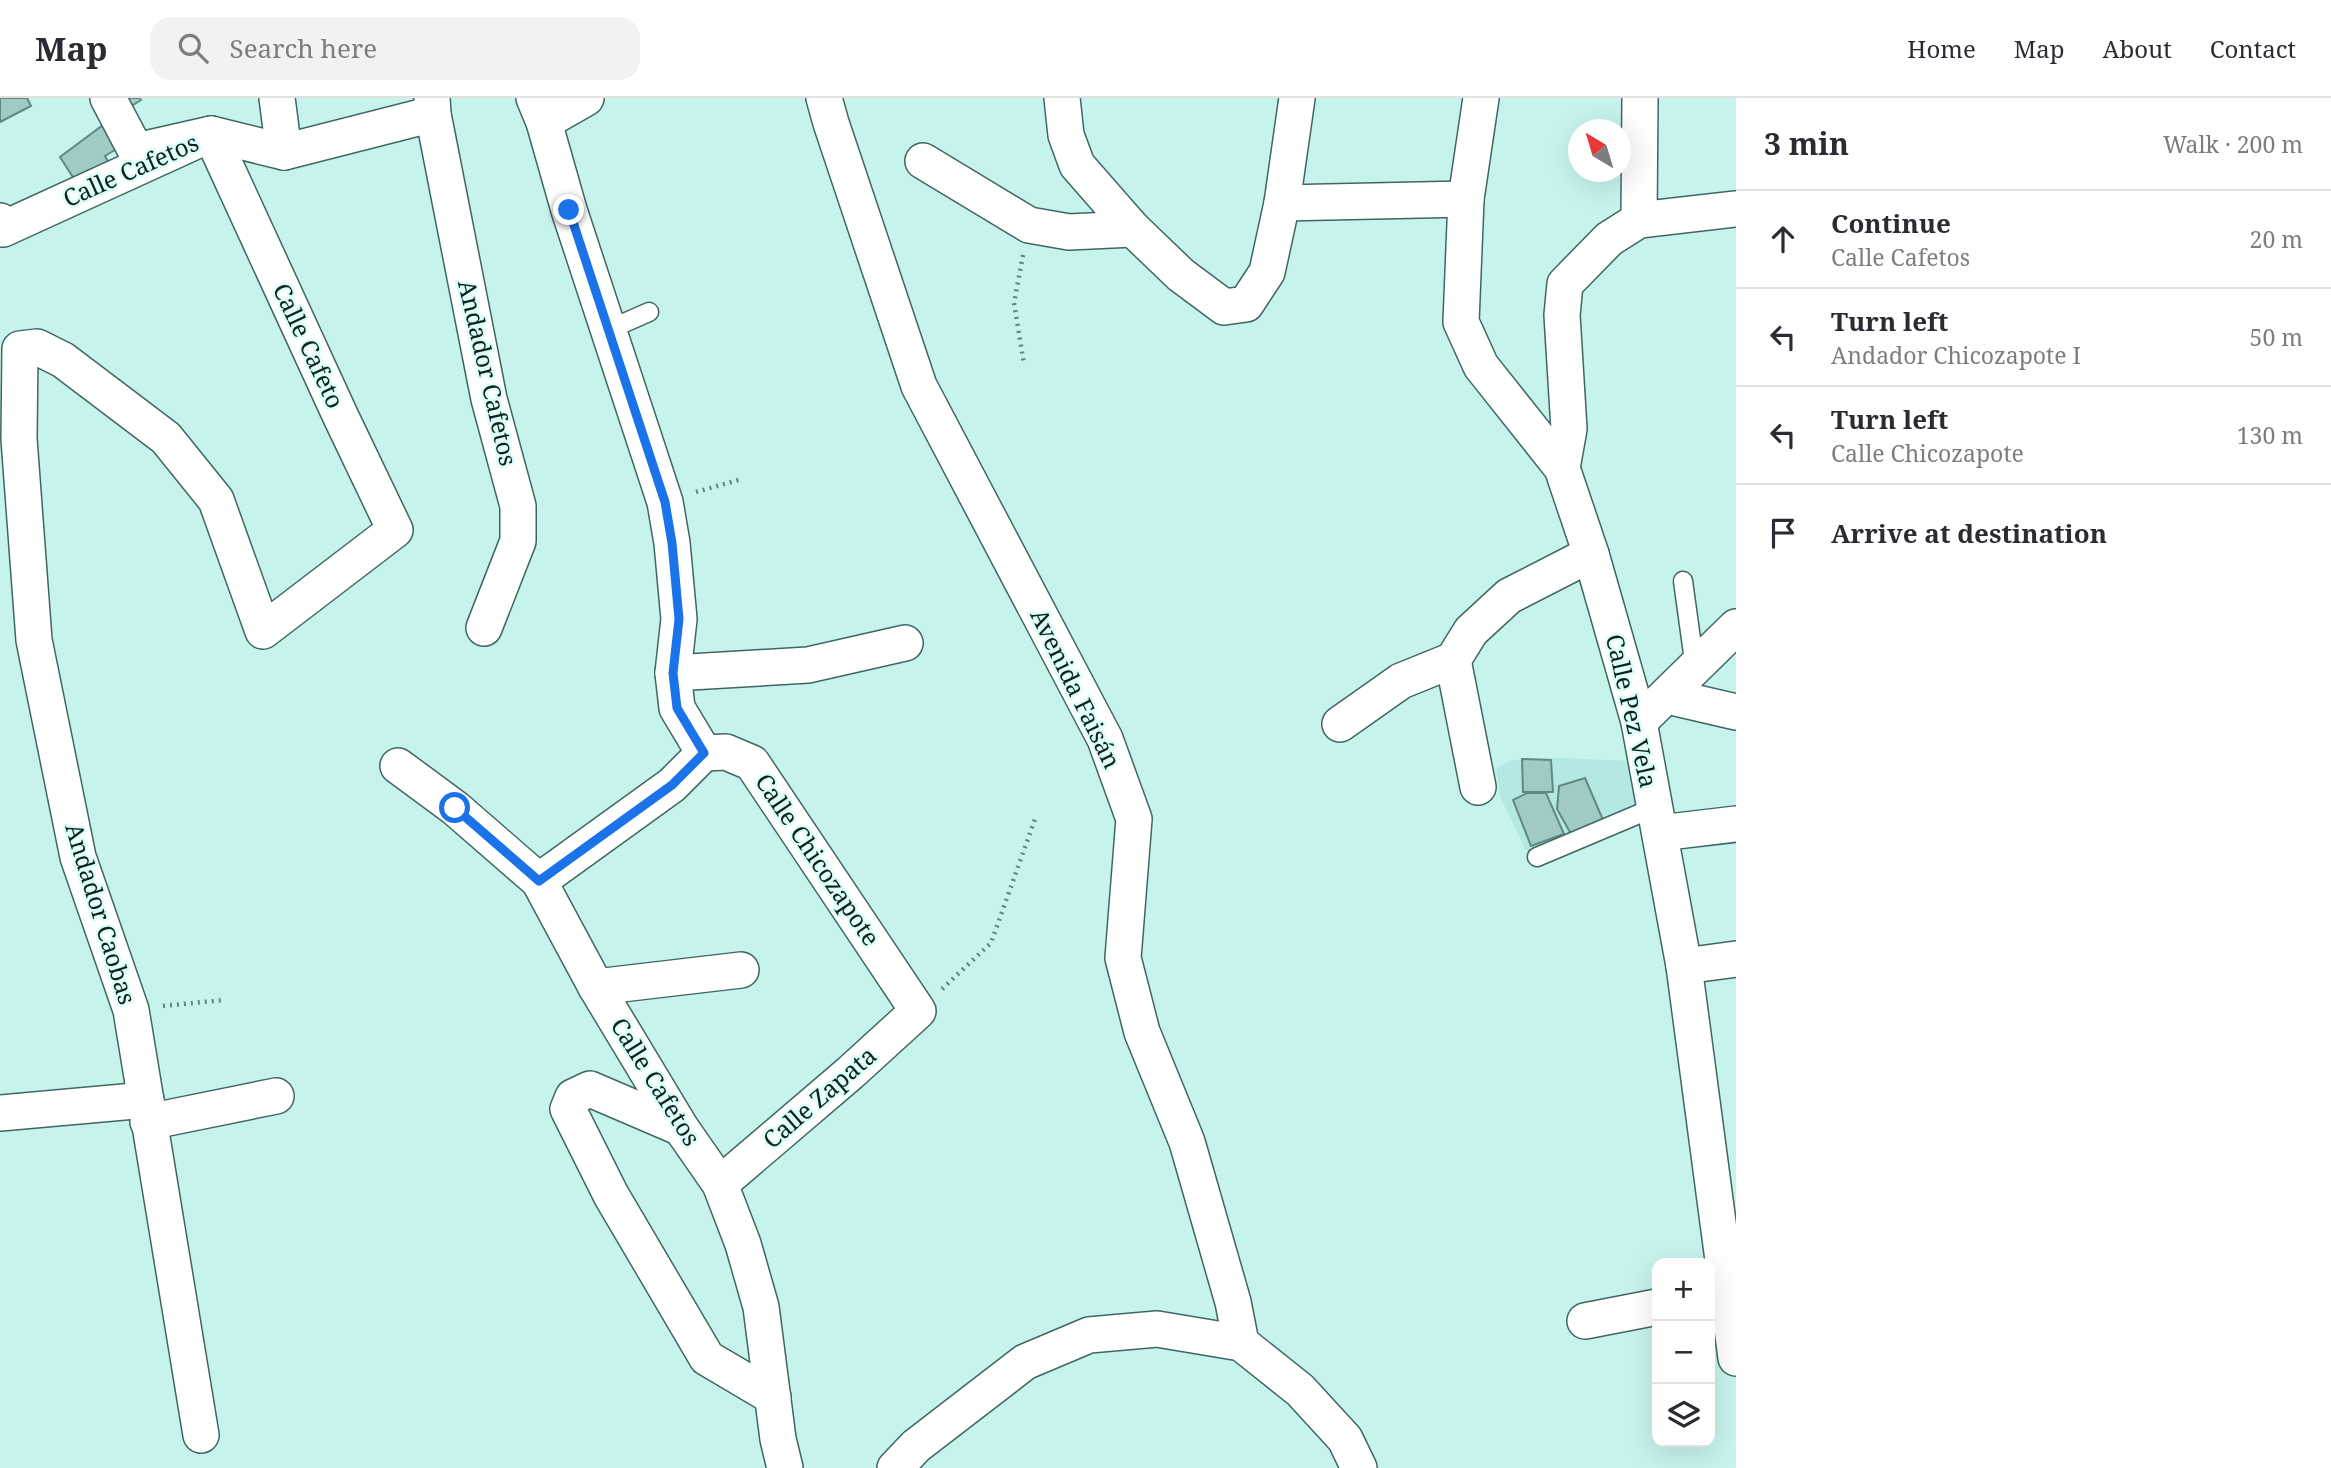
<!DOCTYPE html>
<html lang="en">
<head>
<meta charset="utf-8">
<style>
  body { margin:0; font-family:"Noto Serif",serif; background:#f2f2f3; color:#2b2b33 }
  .controls { position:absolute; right:21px; bottom:21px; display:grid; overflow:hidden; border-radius:14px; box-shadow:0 7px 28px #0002 }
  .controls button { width:63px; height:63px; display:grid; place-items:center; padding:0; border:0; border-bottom:2px solid #e1e1e2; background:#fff; color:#2b2b33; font:35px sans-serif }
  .compass { position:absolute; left:1568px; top:21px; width:63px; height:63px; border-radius:50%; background:#fff; box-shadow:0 7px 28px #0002; rotate:322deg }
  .stop { position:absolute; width:21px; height:21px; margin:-16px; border:5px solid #1a73e8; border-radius:50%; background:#fff }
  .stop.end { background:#1a73e8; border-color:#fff; box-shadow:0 2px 7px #0008 }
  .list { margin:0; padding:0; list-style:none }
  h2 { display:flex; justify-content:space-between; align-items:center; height:91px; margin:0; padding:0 28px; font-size:30px }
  h2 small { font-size:23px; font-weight:400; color:#7c7c81 }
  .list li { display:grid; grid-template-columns:46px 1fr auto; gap:21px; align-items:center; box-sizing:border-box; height:98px; padding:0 28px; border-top:2px solid #e1e1e2 }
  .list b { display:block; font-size:26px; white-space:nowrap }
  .list p { margin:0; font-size:23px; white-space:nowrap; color:#7c7c81 }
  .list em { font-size:23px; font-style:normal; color:#7c7c81 }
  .icon { flex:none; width:38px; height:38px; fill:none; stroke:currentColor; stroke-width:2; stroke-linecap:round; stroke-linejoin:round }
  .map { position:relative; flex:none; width:1736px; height:1370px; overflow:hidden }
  header { display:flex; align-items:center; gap:42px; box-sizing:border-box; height:98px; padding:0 35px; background:#fff; border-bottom:2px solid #e1e1e2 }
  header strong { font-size:33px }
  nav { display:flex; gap:38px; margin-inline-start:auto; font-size:24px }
  .search { width:490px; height:63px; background:#f2f2f3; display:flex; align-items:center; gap:18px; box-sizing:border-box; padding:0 24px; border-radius:21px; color:#7c7c81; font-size:26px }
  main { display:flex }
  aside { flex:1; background:#fff }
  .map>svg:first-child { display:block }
  .built { fill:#b3e9e2 }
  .building { fill:#a0cac4; stroke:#618984; stroke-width:2 }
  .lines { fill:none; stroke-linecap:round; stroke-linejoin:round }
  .lane-casing { stroke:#3f6762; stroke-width:21 }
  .street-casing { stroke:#3f6762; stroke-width:38 }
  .path { stroke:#66837f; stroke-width:4.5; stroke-dasharray:2 5; stroke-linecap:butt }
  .lane { stroke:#fff; stroke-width:18 }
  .street { stroke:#fff; stroke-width:35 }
  .route { stroke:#1a73e8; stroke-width:9 }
  .labels { text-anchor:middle; stroke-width:5; stroke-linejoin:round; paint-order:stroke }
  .street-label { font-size:24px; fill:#10201e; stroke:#dbfef9 }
</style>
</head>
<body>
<header>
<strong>Map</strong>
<div class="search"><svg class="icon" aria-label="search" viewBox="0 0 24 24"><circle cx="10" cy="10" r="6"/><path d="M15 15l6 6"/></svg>Search here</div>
<nav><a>Home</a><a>Map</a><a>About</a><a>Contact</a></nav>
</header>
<main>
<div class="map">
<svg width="1736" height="1370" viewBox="0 0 1736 1370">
  <rect width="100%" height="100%" fill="#c7f3ed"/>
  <polygon class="built" points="1561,660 1632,663 1645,707 1530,755 1525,751 1500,698 1496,670 1512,662"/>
  <g class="building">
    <polygon points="0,0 27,0 31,8 0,24"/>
    <polygon points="118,0 140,0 141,2 125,12"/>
    <polygon points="107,24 123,47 105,58 109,65 78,87 60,59"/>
    <polygon points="1522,661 1551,662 1553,694 1523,694"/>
    <polygon points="1585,680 1603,722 1571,736 1557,711 1559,688"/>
    <polygon points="1527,695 1546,695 1564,736 1531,748 1513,702"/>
  </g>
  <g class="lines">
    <defs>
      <g id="lane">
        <polyline points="608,232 649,214"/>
        <polyline points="1683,483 1695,570"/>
        <polyline points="1537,759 1653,710"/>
      </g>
      <g id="street">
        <polyline points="108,0 136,53 211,36 340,317 395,432 263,533 216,402 166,340 63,262 37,249 20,251 19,341 34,542 78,759 131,912 201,1337"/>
        <polyline points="277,0 284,54"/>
        <polyline points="432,0 433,16 489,301 518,408 518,443 484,530"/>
        <polyline points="534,0 544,24 569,112 665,404 672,445 679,521 673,575 677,610 704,655"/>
        <polyline points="824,0 831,25 919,288 1105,641 1134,721 1123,860 1142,934 1187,1044 1233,1204 1241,1245"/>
        <polyline points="1062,0 1066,37 1077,67 1133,131 1181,177 1224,209 1246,206 1267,174 1282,105 1297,0"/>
        <polyline points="1481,0 1466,101 1461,224 1481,268 1562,370 1591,456 1639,624 1684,868 1736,1260"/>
        <polyline points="544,24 586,0"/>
        <polyline points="923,63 1029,127 1069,134 1133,131"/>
        <polyline points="1282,105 1466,101"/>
        <polyline points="1639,122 1640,0"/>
        <polyline points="0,123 3,131 211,36 284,54 433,16"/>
        <polyline points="1562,370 1569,331 1562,217 1565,186 1609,141 1639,122 1736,111"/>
        <polyline points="1453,562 1478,689"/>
        <polyline points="673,575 808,567 905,545"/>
        <polyline points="1667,598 1736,614"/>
        <polyline points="1639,624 1736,529"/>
        <polyline points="1340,626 1401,583 1453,562 1471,533 1509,498 1591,456"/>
        <polyline points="704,655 726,654 752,665 918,913 850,975 720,1086"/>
        <polyline points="398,668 455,710 539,783 596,889 681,1030 720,1086 743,1146 761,1209 778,1341 785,1370"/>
        <polyline points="1660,735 1736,726"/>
        <polyline points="539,783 672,687 704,655"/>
        <polyline points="1684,868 1736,861"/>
        <polyline points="596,889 741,872"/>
        <polyline points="0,1015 146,1002"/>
        <polyline points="148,1024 276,998"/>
        <polyline points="681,1030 590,991 573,999 568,1011 611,1097 707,1260 773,1299"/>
        <polyline points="1585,1223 1657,1209"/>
        <polyline points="895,1370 916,1348 1025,1264 1089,1237 1157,1231 1241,1245 1300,1292 1345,1341 1359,1370"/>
      </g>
    </defs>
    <use href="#lane" class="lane-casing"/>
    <use href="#street" class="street-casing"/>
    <g class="path">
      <polyline points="1023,157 1014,205 1024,266"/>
      <polyline points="696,394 742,381"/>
      <polyline points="942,891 991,845 1035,721"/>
      <polyline points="163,908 223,902"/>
    </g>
    <use href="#lane" class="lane"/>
    <use href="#street" class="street"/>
  </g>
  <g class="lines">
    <polyline class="route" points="455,710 539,783 672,687 704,655 677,610 673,575 679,521 672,445 665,404 569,112"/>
  </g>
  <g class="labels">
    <g class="street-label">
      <text transform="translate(131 73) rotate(-24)" y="8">Calle Cafetos</text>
      <text transform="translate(308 248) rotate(65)" y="8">Calle Cafeto</text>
      <text transform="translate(487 275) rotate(77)" y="8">Andador Cafetos</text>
      <text transform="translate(1075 591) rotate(64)" y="8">Avenida Faisán</text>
      <text transform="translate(1631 613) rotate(77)" y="8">Calle Pez Vela</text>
      <text transform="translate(817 762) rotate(56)" y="8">Calle Chicozapote</text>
      <text transform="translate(100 816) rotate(73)" y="8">Andador Caobas</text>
      <text transform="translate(655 984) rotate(58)" y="8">Calle Cafetos</text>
      <text transform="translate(820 1000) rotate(-41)" y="8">Calle Zapata</text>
    </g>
  </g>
</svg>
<div class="controls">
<button>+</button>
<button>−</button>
<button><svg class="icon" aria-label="layers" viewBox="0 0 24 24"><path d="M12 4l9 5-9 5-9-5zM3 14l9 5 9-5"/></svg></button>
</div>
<svg class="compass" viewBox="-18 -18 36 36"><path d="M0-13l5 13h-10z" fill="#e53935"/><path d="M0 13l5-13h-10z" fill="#7c7c81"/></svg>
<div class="stop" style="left:455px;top:710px"></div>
<div class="stop end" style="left:569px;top:112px"></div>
</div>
<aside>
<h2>3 min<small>Walk · 200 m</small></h2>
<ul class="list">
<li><svg class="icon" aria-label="ahead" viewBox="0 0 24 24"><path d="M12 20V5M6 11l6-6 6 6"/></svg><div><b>Continue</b><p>Calle Cafetos</p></div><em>20 m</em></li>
<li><svg class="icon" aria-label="left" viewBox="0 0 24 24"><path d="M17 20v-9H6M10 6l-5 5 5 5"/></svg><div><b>Turn left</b><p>Andador Chicozapote I</p></div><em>50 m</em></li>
<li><svg class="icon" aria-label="left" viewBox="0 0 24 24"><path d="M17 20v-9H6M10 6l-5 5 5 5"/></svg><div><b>Turn left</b><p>Calle Chicozapote</p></div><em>130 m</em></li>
<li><svg class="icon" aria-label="arrive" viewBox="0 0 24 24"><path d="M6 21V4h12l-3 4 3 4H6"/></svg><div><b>Arrive at destination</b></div></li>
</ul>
</aside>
</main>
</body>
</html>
